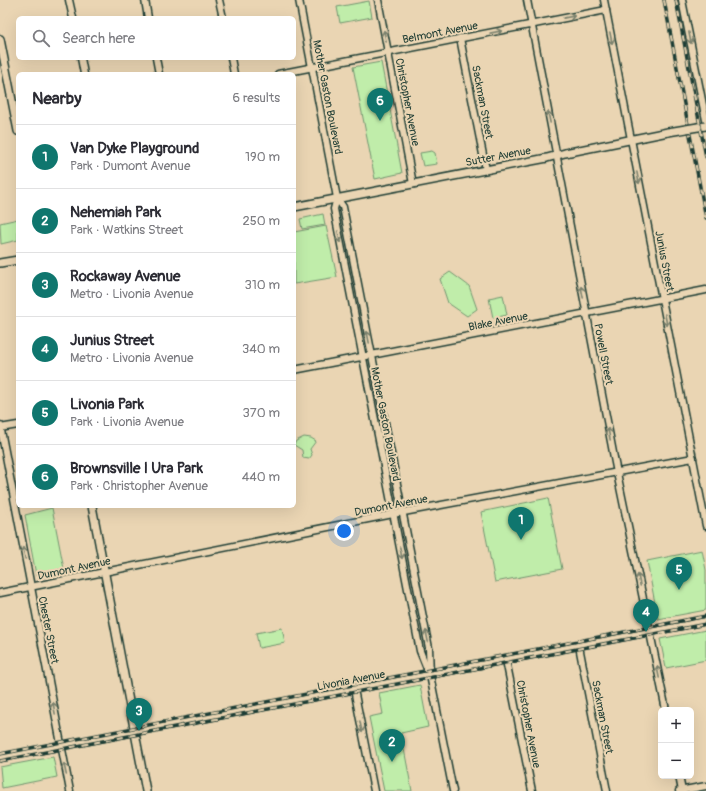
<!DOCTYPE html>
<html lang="en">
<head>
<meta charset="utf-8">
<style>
  body { margin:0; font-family:Pangolin,sans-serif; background:#f7f7f7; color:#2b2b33 }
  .controls { position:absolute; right:12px; bottom:12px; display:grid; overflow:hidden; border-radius:6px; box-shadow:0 4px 16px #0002 }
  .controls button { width:36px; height:36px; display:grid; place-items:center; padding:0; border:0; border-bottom:1px solid #e1e1e2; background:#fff; color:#2b2b33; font:20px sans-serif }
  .you { position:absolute; left:344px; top:531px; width:14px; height:14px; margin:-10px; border:3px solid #fff; border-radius:50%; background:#1a73e8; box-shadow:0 0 0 6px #1a73e833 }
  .badge { display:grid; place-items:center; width:26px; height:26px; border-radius:50%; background:#0f766e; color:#fff; font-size:13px; font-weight:700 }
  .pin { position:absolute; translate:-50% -33px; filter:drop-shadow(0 1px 2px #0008) }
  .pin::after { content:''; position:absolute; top:21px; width:14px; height:12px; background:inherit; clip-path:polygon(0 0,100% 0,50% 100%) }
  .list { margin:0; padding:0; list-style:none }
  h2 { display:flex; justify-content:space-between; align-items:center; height:52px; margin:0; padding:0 16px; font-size:17px }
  h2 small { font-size:13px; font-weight:400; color:#7c7c81 }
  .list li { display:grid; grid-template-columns:26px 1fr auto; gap:12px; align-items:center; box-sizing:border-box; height:64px; padding:0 16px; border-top:1px solid #e1e1e2 }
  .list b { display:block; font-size:15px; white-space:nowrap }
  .list p { margin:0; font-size:13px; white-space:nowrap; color:#7c7c81 }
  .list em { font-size:13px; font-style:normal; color:#7c7c81 }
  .icon { flex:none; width:22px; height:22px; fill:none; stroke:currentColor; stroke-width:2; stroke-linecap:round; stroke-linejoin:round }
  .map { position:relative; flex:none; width:706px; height:791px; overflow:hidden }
  .search { position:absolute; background:#fff; box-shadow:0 4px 16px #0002; left:16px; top:16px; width:280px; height:44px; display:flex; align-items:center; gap:10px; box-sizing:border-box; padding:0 14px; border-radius:6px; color:#7c7c81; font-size:15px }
  .panel { position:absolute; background:#fff; box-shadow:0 4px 16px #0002; left:16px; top:72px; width:280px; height:436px; border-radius:6px }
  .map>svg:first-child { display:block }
  .green { fill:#c0edaa; stroke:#70956f }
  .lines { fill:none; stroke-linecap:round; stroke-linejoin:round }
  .minor-casing { stroke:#1f3d34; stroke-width:9 }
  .tertiary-casing { stroke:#1f3d34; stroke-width:10 }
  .minor { stroke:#ead5b3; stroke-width:6 }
  .tertiary { stroke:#ead5b3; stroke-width:7 }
  .rail-casing { stroke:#1f3d34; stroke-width:3.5 }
  .rail { stroke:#ead5b3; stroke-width:2; stroke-dasharray:6; stroke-linecap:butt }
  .tertiary-bridge-casing { stroke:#1f3d34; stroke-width:10; stroke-linecap:butt }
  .tertiary-bridge { stroke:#ead5b3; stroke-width:7 }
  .oneway { stroke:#7a816d }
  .labels { text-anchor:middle; stroke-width:4; stroke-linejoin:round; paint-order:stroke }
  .street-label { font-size:11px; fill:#1f3d34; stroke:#ead5b3 }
</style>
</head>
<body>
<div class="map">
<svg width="706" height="791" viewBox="0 0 706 791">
  <rect width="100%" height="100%" fill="#ead5b3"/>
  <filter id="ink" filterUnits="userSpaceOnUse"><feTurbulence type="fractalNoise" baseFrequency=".025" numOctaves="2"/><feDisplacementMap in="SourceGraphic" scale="8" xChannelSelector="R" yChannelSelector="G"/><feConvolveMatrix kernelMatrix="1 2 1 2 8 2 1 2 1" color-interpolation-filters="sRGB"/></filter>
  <g filter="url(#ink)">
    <g class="green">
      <polygon points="369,1 372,17 340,23 337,7"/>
      <polygon points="381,62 402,173 375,179 353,67"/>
      <polygon points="432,151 435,153 437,164 423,166 420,153"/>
      <polygon points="323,214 325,225 302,229 300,219"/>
      <polygon points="18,219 18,240 1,244 0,223"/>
      <polygon points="326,226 337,277 294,284 294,232"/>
      <polygon points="450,272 469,286 477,309 467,316 448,303 440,279"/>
      <polygon points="503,295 507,315 493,318 489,298"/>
      <polygon points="304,437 311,438 316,441 310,449 312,455 309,459 303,458 302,450 294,445 296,441"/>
      <polygon points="548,498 562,569 495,582 481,512"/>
      <polygon points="52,508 64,569 36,575 25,515"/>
      <polygon points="702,550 706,570 706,610 658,619 647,561"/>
      <polygon points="282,628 285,643 259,648 256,633"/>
      <polygon points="706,630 706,660 666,668 660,639"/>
      <polygon points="420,685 428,727 401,733 412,791 384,791 369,717 383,714 379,693"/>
      <polygon points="53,757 57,777 2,788 0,767"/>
    </g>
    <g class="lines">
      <defs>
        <g id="minor">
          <polyline points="69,0 73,18"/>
          <polyline points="145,0 148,18"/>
          <polyline points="219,0 223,18"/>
          <polyline points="299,0 337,198 343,207 429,648 430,675 453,791"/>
          <polyline points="378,0 413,184"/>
          <polyline points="527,0 615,463 666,710"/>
          <polyline points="604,0 706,526"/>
          <polyline points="682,0 706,120"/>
          <polyline points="460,38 486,170"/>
          <polyline points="81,58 84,74"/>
          <polyline points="156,58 159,74"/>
          <polyline points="231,58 234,74"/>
          <polyline points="278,74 606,10"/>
          <polyline points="337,198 334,209 420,651 428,671"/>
          <polyline points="294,370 706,290"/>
          <polyline points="0,425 70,791"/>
          <polyline points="0,428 18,425"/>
          <polyline points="0,593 393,514 693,458"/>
          <polyline points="579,646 607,791"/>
          <polyline points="506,660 532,791"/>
          <polyline points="354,689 374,791"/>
          <polyline points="0,758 706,621"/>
          <polyline points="679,776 682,791"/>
          <polyline points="679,791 706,786"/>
        </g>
        <g id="tertiary">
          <polyline points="0,39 18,131"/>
          <polyline points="698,127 706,126"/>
          <polyline points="294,207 547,158 565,153 668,132"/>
          <polyline points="0,263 18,260"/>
          <polyline points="92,506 146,791"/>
        </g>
      </defs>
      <use href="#minor" class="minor-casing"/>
      <use href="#tertiary" class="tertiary-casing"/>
      <use href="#minor" class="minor"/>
      <use href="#tertiary" class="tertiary"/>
      <defs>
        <g id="rail">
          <polyline points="664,0 706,218"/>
          <polyline points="676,0 706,157"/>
          <polyline points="0,754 706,616"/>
          <polyline points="0,761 706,624"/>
        </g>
      </defs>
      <use href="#rail" class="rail-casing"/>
      <use href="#rail" class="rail"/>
      <defs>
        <polyline id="tertiary-bridge" points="668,132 698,127"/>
      </defs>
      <use href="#tertiary-bridge" class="tertiary-bridge-casing"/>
      <use href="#tertiary-bridge" class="tertiary-bridge"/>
    </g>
    <defs><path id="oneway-shaft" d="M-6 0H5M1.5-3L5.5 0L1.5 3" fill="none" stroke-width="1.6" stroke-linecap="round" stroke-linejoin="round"/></defs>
    <g class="oneway">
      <use href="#oneway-shaft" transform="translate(569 17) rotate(-11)"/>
      <use href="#oneway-shaft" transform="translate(496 32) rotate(-11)"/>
      <use href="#oneway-shaft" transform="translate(385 36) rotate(-101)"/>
      <use href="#oneway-shaft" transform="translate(611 38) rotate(79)"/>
      <use href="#oneway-shaft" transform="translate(690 38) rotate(79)"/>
      <use href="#oneway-shaft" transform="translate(549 117) rotate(-101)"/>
      <use href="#oneway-shaft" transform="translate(638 178) rotate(79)"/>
      <use href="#oneway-shaft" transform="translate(339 237) rotate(79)"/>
      <use href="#oneway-shaft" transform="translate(582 292) rotate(-101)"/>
      <use href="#oneway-shaft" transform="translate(666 320) rotate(79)"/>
      <use href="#oneway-shaft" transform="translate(368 337) rotate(-101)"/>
      <use href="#oneway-shaft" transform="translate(609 434) rotate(-101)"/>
      <use href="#oneway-shaft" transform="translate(24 553) rotate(-101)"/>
      <use href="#oneway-shaft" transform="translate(401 553) rotate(79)"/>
      <use href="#oneway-shaft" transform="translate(639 580) rotate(-102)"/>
      <use href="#oneway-shaft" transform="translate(427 636) rotate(-101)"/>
      <use href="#oneway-shaft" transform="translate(658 672) rotate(-101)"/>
      <use href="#oneway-shaft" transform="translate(54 708) rotate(-101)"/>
      <use href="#oneway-shaft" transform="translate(361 727) rotate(79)"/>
      <use href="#oneway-shaft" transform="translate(65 769) rotate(-102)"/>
    </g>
  </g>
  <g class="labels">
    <g class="street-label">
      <text transform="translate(440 32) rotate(-11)" y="4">Belmont Avenue</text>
      <text transform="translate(328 97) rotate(79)" y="4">Mother Gaston Boulevard</text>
      <text transform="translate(408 102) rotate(79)" y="4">Christopher Avenue</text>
      <text transform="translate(483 102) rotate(79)" y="4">Sackman Street</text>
      <text transform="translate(498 156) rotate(-11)" y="4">Sutter Avenue</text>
      <text transform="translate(665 261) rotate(79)" y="4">Junius Street</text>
      <text transform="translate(498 321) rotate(-11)" y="4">Blake Avenue</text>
      <text transform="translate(604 354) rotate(79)" y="4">Powell Street</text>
      <text transform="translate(386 424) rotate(79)" y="4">Mother Gaston Boulevard</text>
      <text transform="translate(391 505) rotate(-11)" y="4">Dumont Avenue</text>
      <text transform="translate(74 568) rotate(-12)" y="4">Dumont Avenue</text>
      <text transform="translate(49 630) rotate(79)" y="4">Chester Street</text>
      <text transform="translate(351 680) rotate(-11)" y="4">Livonia Avenue</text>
      <text transform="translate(603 717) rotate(79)" y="4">Sackman Street</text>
      <text transform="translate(529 724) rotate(79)" y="4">Christopher Avenue</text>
    </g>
  </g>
</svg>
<div class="controls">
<button>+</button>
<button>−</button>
</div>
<div class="you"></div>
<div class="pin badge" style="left:521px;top:540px">1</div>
<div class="pin badge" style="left:392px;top:762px">2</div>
<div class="pin badge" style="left:139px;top:731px">3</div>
<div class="pin badge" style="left:646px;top:632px">4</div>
<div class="pin badge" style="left:679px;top:590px">5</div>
<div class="pin badge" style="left:380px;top:121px">6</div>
<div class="search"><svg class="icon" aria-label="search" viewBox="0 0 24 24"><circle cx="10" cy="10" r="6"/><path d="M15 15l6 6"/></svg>Search here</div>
<section class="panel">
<h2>Nearby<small>6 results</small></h2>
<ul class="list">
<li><span class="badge">1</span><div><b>Van Dyke Playground</b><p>Park · Dumont Avenue</p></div><em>190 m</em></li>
<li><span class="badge">2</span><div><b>Nehemiah Park</b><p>Park · Watkins Street</p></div><em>250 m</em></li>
<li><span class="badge">3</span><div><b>Rockaway Avenue</b><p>Metro · Livonia Avenue</p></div><em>310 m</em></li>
<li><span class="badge">4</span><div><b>Junius Street</b><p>Metro · Livonia Avenue</p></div><em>340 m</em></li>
<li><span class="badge">5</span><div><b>Livonia Park</b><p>Park · Livonia Avenue</p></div><em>370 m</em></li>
<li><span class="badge">6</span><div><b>Brownsville I Ura Park</b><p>Park · Christopher Avenue</p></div><em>440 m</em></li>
</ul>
</section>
</div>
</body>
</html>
